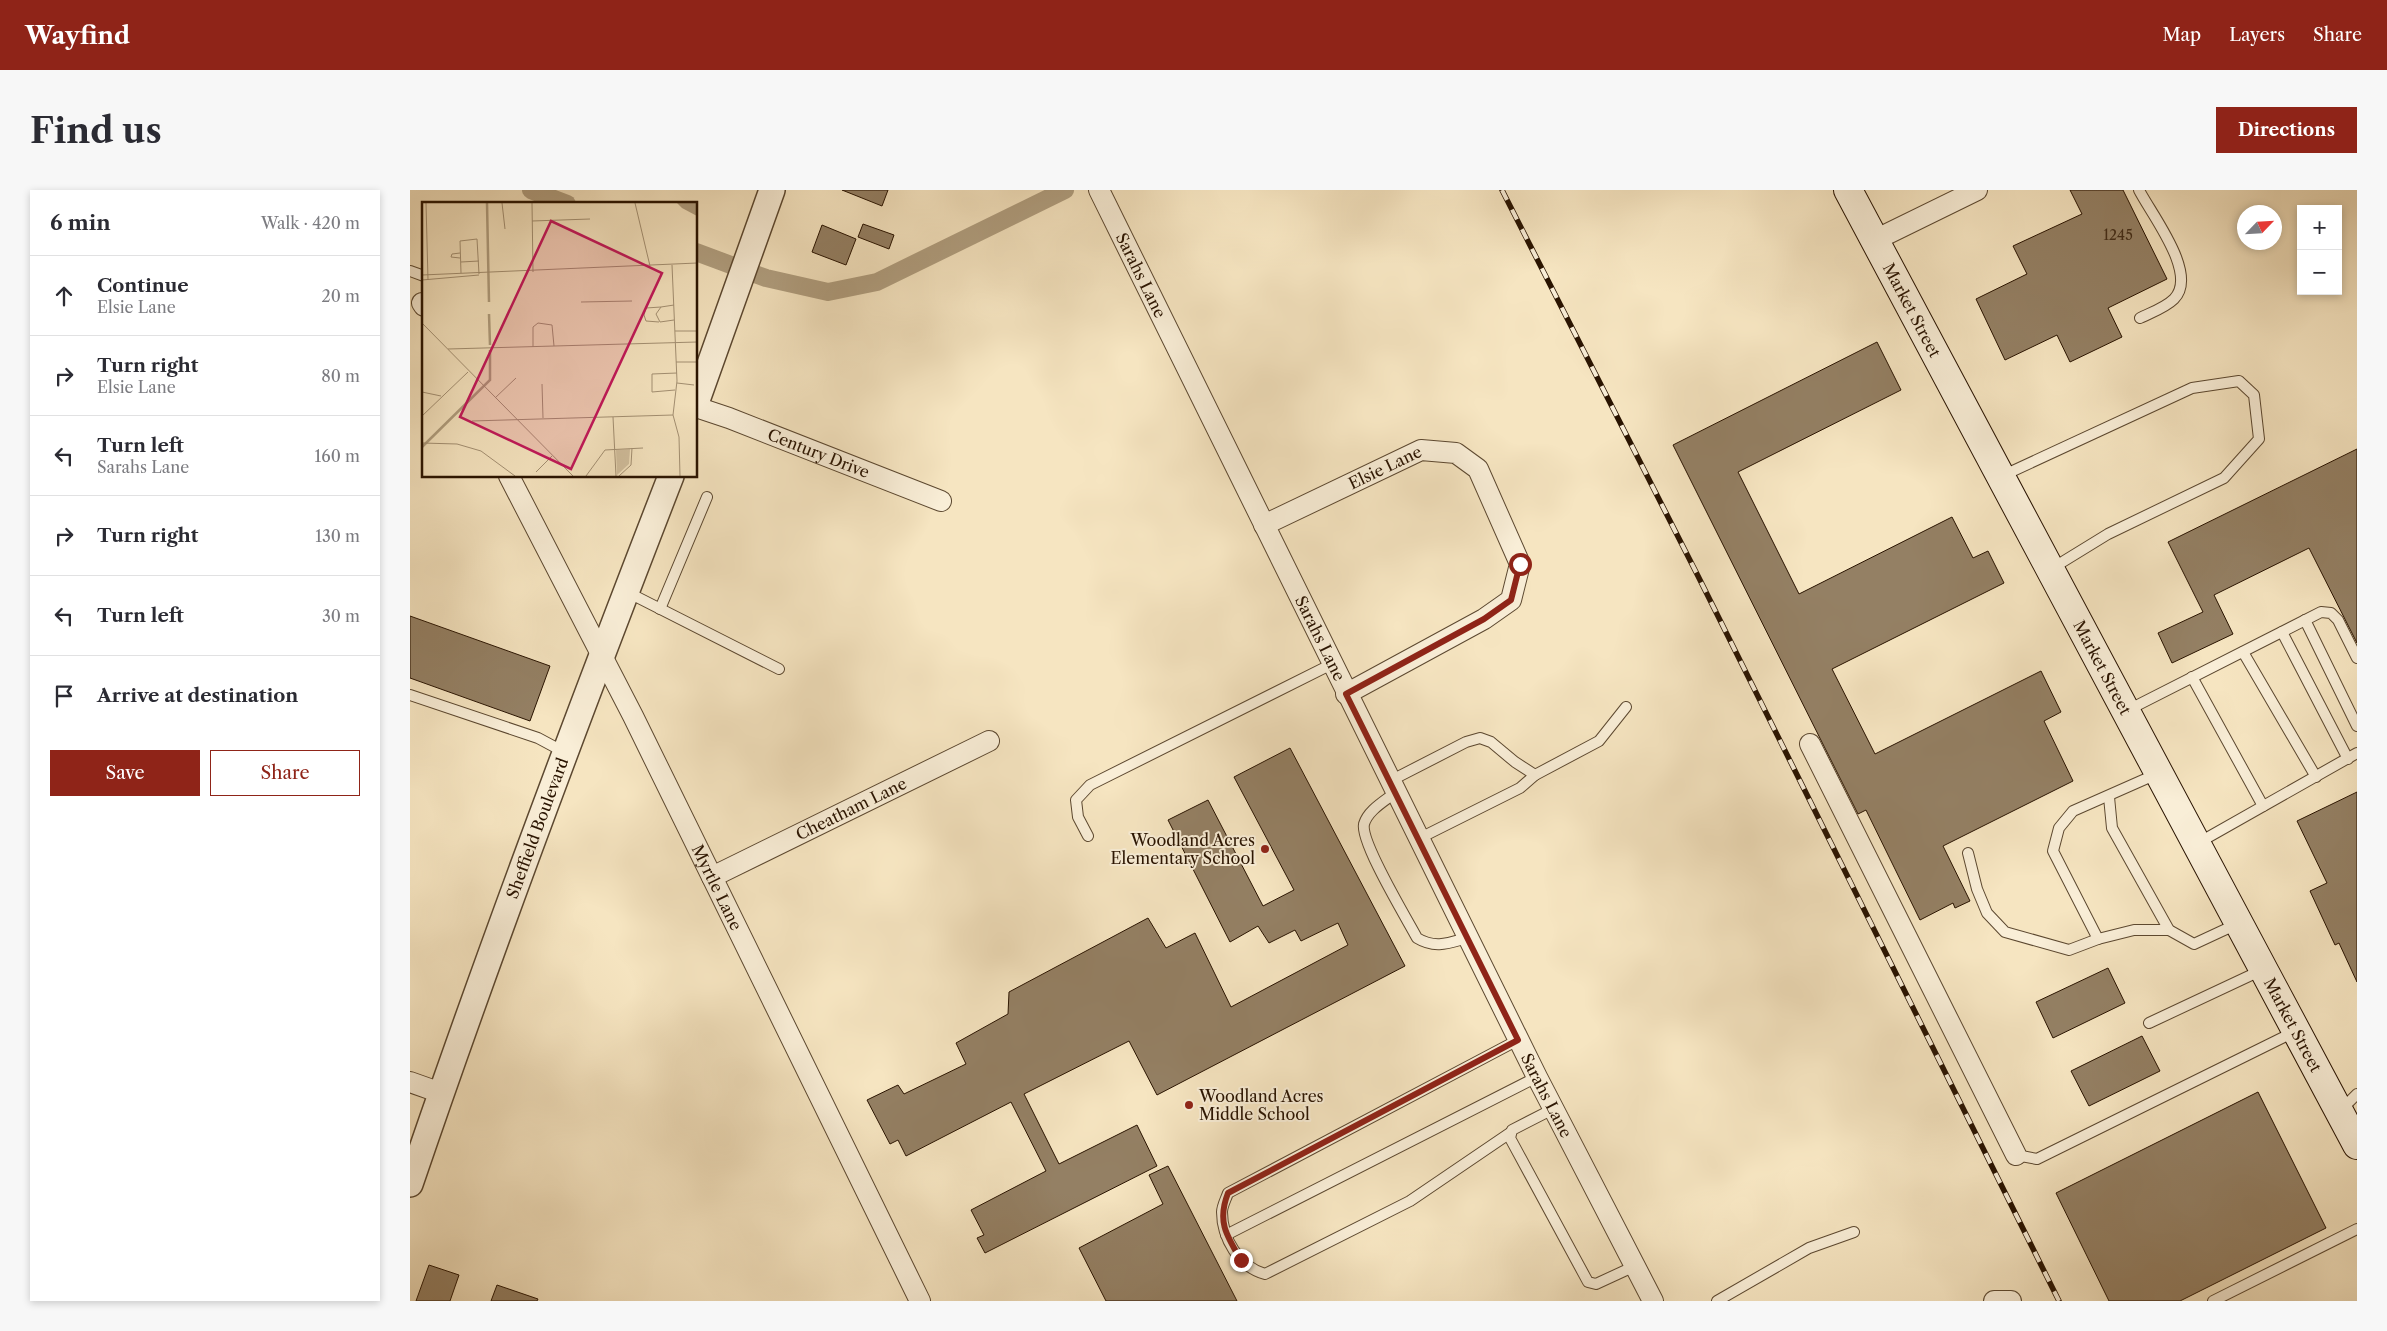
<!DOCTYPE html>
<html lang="en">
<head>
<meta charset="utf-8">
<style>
  body { margin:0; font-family:"Libre Caslon Text",serif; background:#f7f7f7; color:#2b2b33 }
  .controls { position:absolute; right:15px; top:15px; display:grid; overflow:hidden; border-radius:0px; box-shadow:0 2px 8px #0003 }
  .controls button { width:45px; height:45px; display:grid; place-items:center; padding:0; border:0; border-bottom:1px solid #e1e1e2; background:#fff; color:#2b2b33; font:25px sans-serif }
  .compass { position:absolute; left:1827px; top:15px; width:45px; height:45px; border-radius:50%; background:#fff; box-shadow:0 2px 8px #0003; rotate:65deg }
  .stop { position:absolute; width:15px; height:15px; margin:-11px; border:4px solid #8f2418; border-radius:50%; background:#fff }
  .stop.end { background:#8f2418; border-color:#fff; box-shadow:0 1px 5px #0008 }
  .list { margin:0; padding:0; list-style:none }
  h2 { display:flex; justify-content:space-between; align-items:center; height:65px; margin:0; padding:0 20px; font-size:21px }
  h2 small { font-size:16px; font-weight:400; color:#7c7c81 }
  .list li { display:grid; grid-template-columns:32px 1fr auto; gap:15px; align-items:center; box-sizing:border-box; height:80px; padding:0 20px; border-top:1px solid #e1e1e2 }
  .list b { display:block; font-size:19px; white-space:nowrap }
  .list p { margin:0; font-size:16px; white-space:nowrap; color:#7c7c81 }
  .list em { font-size:16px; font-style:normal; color:#7c7c81 }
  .actions { display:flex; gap:10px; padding:15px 20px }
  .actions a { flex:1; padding:11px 0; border:1px solid #8f2418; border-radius:0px; text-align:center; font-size:18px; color:#8f2418 }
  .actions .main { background:#8f2418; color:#fff }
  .icon { flex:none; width:28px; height:28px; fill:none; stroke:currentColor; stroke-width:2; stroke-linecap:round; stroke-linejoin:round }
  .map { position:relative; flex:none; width:1947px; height:1111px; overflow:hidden; border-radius:0px }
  header { display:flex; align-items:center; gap:30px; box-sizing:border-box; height:70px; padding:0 25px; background:#8f2418; color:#fff }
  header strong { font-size:24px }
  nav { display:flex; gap:28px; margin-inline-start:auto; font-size:18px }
  .intro { display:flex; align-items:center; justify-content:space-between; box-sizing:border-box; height:120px; padding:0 30px }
  h1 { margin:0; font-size:35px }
  .button { padding:12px 22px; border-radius:0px; background:#8f2418; color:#fff; font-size:18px; font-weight:700 }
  main { display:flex; gap:30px; padding:0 30px }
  aside { flex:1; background:#fff; border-radius:0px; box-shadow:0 2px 8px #0003 }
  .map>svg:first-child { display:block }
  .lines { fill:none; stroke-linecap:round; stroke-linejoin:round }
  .canal { stroke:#b09e7f; stroke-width:18 }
  .building { fill:#948064; stroke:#291300 }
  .service-casing { stroke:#5c4830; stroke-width:12 }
  .minor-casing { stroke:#5c4830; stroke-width:22 }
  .tertiary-casing { stroke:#5c4830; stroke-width:28 }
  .secondary-casing { stroke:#291300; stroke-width:30 }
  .service { stroke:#f9eed7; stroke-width:10 }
  .minor { stroke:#f9eed7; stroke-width:20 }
  .tertiary { stroke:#f9eed7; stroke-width:25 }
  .secondary { stroke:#f9eed7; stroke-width:28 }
  .rail-casing { stroke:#291300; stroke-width:5.5 }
  .rail { stroke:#f9eed7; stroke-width:4; stroke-dasharray:11; stroke-linecap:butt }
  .route { stroke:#8f2418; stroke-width:6 }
  .poi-dot { fill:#8f2418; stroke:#f9eed7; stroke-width:2 }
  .labels { text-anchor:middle; stroke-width:4; stroke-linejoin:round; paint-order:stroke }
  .number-label { font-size:14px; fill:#442e19 }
  .street-label { font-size:16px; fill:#291300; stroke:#f9eed7 }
  .poi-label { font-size:16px; fill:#291300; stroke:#f9eed7; text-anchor:end }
  .inset-river { fill:none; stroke:#b09e7f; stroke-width:2.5 }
  .inset-road { fill:none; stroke:#a49174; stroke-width:1 }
  .view { fill:#c2185b; fill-opacity:0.15; stroke:#c2185b; stroke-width:2.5 }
  .inset-edge { fill:none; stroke:#291300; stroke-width:2.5 }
</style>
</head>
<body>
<header>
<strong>Wayfind</strong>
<nav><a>Map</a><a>Layers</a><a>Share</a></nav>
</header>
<div class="intro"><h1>Find us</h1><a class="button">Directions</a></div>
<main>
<aside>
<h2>6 min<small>Walk · 420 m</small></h2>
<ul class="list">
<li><svg class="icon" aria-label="ahead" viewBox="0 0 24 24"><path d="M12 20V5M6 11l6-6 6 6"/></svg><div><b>Continue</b><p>Elsie Lane</p></div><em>20 m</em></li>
<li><svg class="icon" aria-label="right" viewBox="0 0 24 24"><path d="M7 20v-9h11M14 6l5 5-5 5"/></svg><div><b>Turn right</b><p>Elsie Lane</p></div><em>80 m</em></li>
<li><svg class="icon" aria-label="left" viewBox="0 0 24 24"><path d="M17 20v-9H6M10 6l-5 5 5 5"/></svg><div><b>Turn left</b><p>Sarahs Lane</p></div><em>160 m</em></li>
<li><svg class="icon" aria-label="right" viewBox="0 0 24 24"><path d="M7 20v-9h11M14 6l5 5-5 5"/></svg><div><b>Turn right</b></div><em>130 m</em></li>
<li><svg class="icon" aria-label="left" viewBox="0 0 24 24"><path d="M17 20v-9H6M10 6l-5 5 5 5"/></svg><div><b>Turn left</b></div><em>30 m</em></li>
<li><svg class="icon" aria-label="arrive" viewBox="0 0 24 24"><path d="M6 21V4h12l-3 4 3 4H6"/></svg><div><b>Arrive at destination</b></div></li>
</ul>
<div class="actions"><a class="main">Save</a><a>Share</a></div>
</aside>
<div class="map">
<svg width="1947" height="1111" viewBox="0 0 1947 1111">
  <rect width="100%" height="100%" fill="#f6e5c1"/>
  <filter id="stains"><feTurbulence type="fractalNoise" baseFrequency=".004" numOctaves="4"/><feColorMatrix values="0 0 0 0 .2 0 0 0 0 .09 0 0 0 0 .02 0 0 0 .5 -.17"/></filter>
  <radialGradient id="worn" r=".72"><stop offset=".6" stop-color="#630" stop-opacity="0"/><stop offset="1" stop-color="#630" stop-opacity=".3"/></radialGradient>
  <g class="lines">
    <g class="canal">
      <polyline points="121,0 157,14"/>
      <polyline points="286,62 356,88 418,102 467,92 655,0"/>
    </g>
  </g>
  <g class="building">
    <polygon points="432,0 478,0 472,16"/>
    <polygon points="1660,0 1713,0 1757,89 1698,118 1712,147 1660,172 1647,145 1595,170 1566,109 1617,84 1603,56 1672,24"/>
    <polygon points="453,34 484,45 479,59 448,47"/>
    <polygon points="412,35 446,49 436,75 402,62"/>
    <polygon points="1467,152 1491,200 1328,282 1389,404 1542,327 1563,368 1578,361 1594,393 1422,479 1465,564 1631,481 1651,522 1634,531 1663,591 1533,656 1560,711 1545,718 1543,713 1510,730 1456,620 1448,624 1263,255"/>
    <polygon points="1947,259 1947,453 1899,358 1804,405 1823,444 1762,473 1748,443 1793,422 1758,352"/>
    <polygon points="0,426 140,476 120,531 0,488"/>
    <polygon points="880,558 995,776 747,905 719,851 614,904 649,974 727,935 747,976 575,1063 567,1048 574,1045 561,1020 636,981 601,912 496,966 488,950 480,954 457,910 488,895 494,904 556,874 546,853 598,824 599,802 738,728 756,758 785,743 821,817 938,755 928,733 891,751 885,740 859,753 848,736 820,752 758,630 798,610 853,716 884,700 824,587"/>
    <polygon points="1947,602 1947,792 1929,753 1925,755 1900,701 1917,693 1887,631"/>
    <polygon points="1698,778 1715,813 1643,848 1626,812"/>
    <polygon points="1732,846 1750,881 1679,916 1661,881"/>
    <polygon points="1848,902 1916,1038 1770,1111 1699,1111 1646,1003"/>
    <polygon points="758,976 827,1111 696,1111 669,1058 753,1014 739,985"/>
    <polygon points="19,1075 49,1085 40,1111 6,1111"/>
    <polygon points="87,1095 128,1109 127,1111 81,1111"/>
  </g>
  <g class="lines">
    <defs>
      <g id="service">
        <path d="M1729 0C1741 24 1789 84 1764 109 1755 118 1740 123 1730 128"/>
        <polyline points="0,81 14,86"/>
        <polyline points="1592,286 1782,198 1829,191 1844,205 1849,249 1814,288 1698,344 1641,379"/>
        <polyline points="217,402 369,479"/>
        <polyline points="250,419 297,307"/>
        <polyline points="1895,430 1947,536"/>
        <polyline points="1872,442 1938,569"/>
        <polyline points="1833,462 1906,587"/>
        <polyline points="1782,487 1853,616"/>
        <polyline points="0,505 128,548 156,563"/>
        <polyline points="1716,521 1911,422 1921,423 1928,430 1947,468"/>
        <polyline points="980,591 1056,552 1070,548 1081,552 1105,572 1125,585"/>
        <path d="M986 602C975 611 958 620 954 634 950 652 997 729 1007 748 1025 759 1039 753 1057 748"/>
        <polyline points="1699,607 1702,638 1759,740 1784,754 1827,734"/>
        <polyline points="678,646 668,627 666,610 680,595 922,474"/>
        <polyline points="1008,649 1110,598 1125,585 1189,551 1216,517"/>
        <polyline points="1788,653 1947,563"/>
        <polyline points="1558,663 1567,699 1577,723 1595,742 1659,760 1688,749 1724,740 1759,740"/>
        <polyline points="1688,749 1643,661 1649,638 1663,621 1749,583"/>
        <polyline points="1739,833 1852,780"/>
        <polyline points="1143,919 1102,940 1100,948 1178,1092 1186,1094 1225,1076"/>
        <polyline points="1930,921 1947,904"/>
        <path d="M1100 943 1000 1011 855 1084C829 1077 812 1048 812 1022 812 1016 816 1009 818 1003L1108 850"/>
        <polyline points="1606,965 1627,969 1886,841"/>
        <polyline points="816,1045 1127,887"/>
        <polyline points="1307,1111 1399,1058 1444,1042"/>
        <polyline points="1803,1111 1947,1039"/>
      </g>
      <g id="minor">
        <path id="s1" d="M689 0 1127 887 1243 1111"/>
        <polyline points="1465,50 1567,0"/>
        <polyline points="12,113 14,116"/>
        <path id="s2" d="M286 217 319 228 531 311"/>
        <path id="s3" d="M99 286 223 526 510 1111"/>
        <path id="s4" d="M854 335 1011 260 1046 263 1068 279 1110 374 1101 410 1074 429 936 504"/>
        <polyline points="1400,554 1606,965"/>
        <path id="s5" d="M302 687 579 551"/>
        <polyline points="0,892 31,903"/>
        <polyline points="1584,1111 1601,1111"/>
      </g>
      <g id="tertiary">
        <polyline points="286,213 362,0"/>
        <path id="s6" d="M0 994C81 756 170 520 261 286"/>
      </g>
      <g id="secondary">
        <path id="s7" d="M1438 0 1947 955"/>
      </g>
    </defs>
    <use href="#service" class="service-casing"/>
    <use href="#minor" class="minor-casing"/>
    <use href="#tertiary" class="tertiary-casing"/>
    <use href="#secondary" class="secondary-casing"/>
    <use href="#service" class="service"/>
    <use href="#minor" class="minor"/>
    <use href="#tertiary" class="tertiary"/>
    <use href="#secondary" class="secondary"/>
    <defs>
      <polyline id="rail" points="1092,0 1288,386 1649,1111"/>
    </defs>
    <use href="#rail" class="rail-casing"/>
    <use href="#rail" class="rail"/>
  </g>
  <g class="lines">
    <path class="route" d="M831 1070C816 1045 807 1031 818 1003L1108 850 936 504 1074 429 1101 410 1110 374"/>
  </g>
  <g class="poi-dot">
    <circle cx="855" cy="659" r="5"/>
    <circle cx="779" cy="915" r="5"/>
  </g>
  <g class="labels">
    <g class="number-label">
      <text x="1708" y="50">1245</text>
    </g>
    <g class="street-label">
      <text dy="6" stroke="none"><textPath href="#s1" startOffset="95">Sarahs Lane</textPath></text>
      <text dy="6" stroke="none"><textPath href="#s7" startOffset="136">Market Street</textPath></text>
      <text dy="6" stroke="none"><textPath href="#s2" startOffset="131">Century Drive</textPath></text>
      <text dy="6" stroke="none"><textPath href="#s4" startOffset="134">Elsie Lane</textPath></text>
      <text dy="6" stroke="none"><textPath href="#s1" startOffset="500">Sarahs Lane</textPath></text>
      <text dy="6" stroke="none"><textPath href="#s7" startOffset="541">Market Street</textPath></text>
      <text dy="6" stroke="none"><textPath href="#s5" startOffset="155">Cheatham Lane</textPath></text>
      <text dy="6" stroke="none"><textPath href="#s6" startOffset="378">Sheffield Boulevard</textPath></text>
      <text dy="6" stroke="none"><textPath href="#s3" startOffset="461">Myrtle Lane</textPath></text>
      <text dy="6" stroke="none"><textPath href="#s7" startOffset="946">Market Street</textPath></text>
      <text dy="6" stroke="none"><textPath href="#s1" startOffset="1010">Sarahs Lane</textPath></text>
    </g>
    <g class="poi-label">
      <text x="845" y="656">Woodland Acres<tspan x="845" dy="18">Elementary School</tspan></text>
      <text x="789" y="912" text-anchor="start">Woodland Acres<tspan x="789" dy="18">Middle School</tspan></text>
    </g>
  </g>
  <g transform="translate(12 12)">
    <rect width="275" height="275" fill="#f6e5c1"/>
    <path d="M208 247 207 262 195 273 194 248Z" fill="#d3c1a0"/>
    <path d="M255 1H275V14L260 6Z" fill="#b09e7f"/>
    <path class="inset-river" d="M65 1 67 100M67 112 68 143M0 245 68 178V148"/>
    <path class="inset-road" d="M4 1 6 78M80 1 83 27M110 1 111 70M213 1 228 64M110 19 168 17M38 51 30 52 29 55 38 56M39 60 57 59M250 63 255 179 251 213 257 235 258 274M39 71 38 39 55 37 57 72M0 73 275 61M0 78 57 73M159 100 210 99M252 103 239 105 234 112 238 120 252 118M237 120 224 119 222 113 224 106 239 105M0 121 151 274M253 129H275M111 145V125L116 121 130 123 132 144M26 147 275 140M254 160H275M255 181 272 183M120 182 121 216M253 188 230 190V172L255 171M0 190 19 194M73 196 94 176M0 214 46 170M191 215 194 274M50 219 251 213M0 241 35 242 59 249 93 274M114 270 130 254M164 274 183 248 221 246M197 274 209 263 210 246"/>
    <path class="view" d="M129 19 240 71 149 267 38 215Z"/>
    <rect width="275" height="275" class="inset-edge"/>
  </g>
  <rect width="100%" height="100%" filter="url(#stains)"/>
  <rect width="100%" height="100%" fill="url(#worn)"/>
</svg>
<div class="controls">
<button>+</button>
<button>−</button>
</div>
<svg class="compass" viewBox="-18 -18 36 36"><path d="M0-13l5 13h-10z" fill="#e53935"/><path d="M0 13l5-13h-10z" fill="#7c7c81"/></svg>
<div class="stop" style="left:1110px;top:374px"></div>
<div class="stop end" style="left:831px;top:1070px"></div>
</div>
</main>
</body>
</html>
